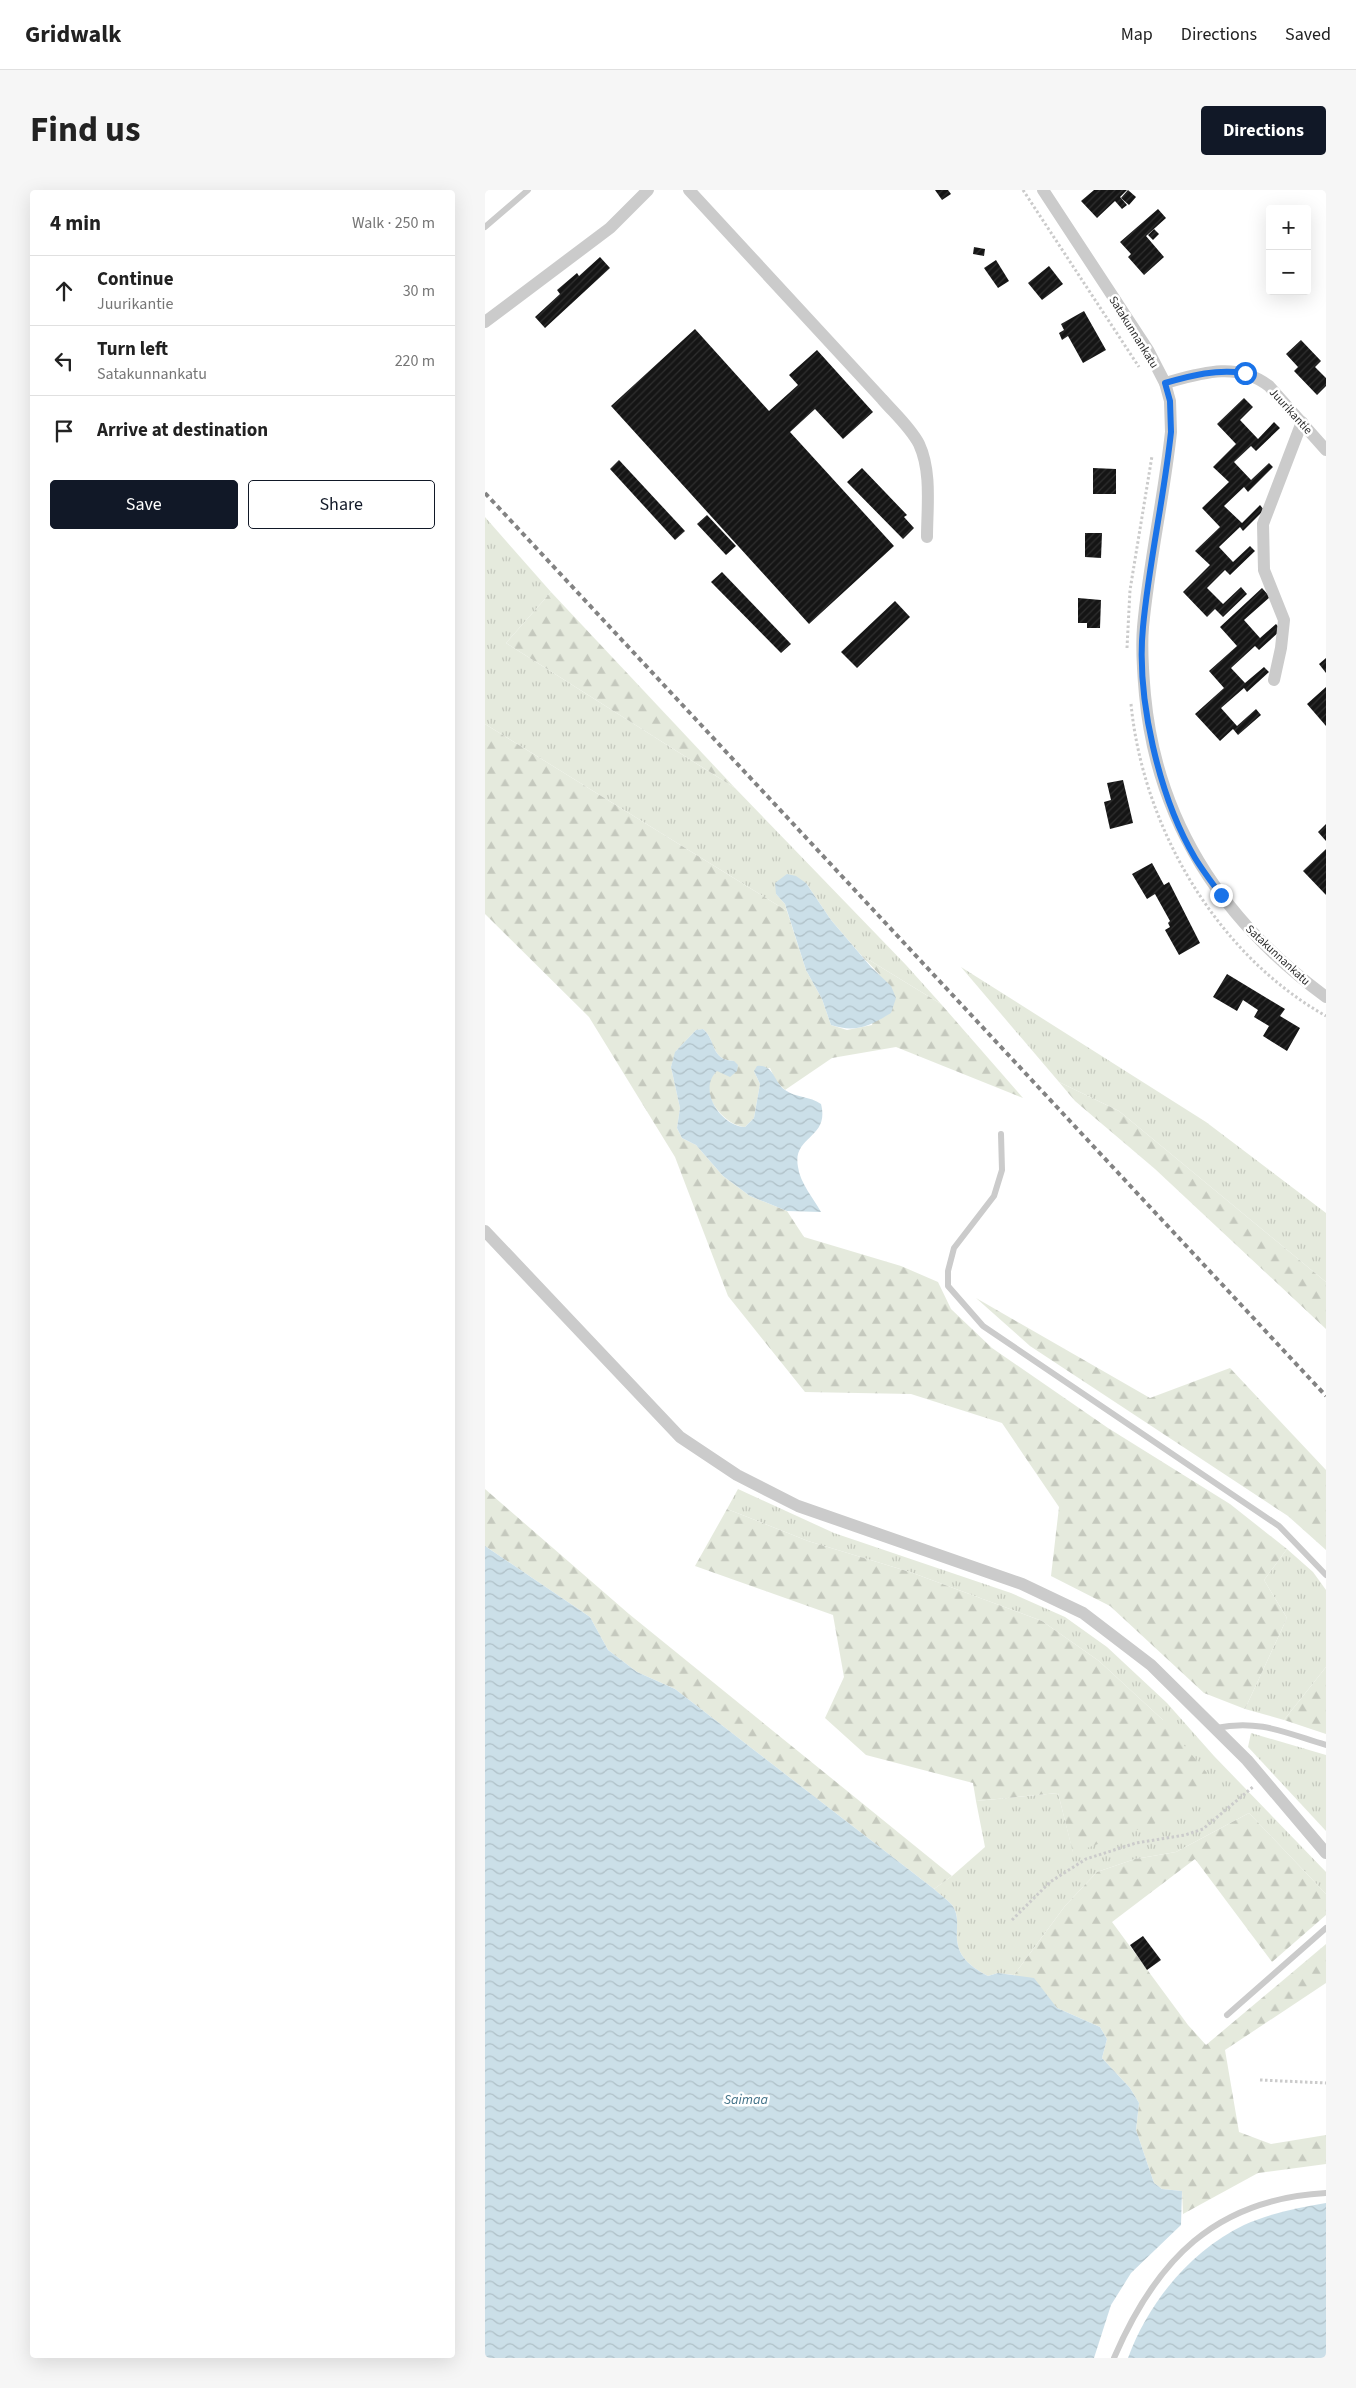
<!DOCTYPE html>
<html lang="en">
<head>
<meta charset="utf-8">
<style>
  body { margin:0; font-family:"Source Sans 3",sans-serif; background:#f6f6f6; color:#222 }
  .controls { position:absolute; right:15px; top:15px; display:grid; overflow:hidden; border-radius:5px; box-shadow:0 5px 20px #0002 }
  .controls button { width:45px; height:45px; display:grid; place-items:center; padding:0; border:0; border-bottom:1px solid #e0e0e0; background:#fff; color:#222; font:25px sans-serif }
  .stop { position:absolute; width:15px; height:15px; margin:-11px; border:4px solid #1a73e8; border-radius:50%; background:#fff }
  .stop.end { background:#1a73e8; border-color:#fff; box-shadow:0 1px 5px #0008 }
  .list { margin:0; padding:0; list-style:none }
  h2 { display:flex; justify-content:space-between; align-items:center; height:65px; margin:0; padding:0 20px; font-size:21px }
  h2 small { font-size:16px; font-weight:400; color:#767676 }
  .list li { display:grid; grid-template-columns:32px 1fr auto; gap:15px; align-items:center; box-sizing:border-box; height:70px; padding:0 20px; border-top:1px solid #e0e0e0 }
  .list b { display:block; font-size:19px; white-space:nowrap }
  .list p { margin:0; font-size:16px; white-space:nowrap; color:#767676 }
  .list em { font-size:16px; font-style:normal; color:#767676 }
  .actions { display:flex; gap:10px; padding:15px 20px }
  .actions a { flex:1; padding:11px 0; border:1px solid #111827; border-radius:5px; text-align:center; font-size:18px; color:#111827 }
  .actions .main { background:#111827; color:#fff }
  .icon { flex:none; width:28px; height:28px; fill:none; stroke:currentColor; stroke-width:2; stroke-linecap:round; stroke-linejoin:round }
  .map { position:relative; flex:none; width:841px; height:2168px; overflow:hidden; border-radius:5px }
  header { display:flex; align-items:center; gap:30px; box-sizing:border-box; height:70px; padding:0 25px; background:#fff; border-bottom:1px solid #e0e0e0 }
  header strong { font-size:24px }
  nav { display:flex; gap:28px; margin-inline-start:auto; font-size:18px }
  .intro { display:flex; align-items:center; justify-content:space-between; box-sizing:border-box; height:120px; padding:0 30px }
  h1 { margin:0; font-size:35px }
  .button { padding:12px 22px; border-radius:5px; background:#111827; color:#fff; font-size:18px; font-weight:700 }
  main { display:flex; gap:30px; padding:0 30px }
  aside { flex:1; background:#fff; border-radius:5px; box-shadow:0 5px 20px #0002 }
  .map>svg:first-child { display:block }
  .grass { fill:url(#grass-tufts) }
  .forest { fill:url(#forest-firs) }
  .water { fill:url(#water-waves) }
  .building { fill:url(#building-hatch) }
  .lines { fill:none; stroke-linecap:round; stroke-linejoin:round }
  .path { stroke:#cbcbcb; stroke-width:3; stroke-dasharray:2.5 2.5; stroke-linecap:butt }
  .service { stroke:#cbcbcb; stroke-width:6 }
  .minor { stroke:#cbcbcb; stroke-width:12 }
  .rail { stroke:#838383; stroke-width:4; stroke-dasharray:5 4; stroke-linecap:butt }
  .route { stroke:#1a73e8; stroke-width:6 }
  .labels { text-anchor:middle; stroke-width:5; stroke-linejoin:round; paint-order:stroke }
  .street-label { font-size:12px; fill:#2e2e2e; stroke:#fff }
  .water-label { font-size:14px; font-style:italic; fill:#447389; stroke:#fff }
</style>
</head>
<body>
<header>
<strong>Gridwalk</strong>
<nav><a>Map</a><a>Directions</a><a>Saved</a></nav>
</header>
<div class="intro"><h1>Find us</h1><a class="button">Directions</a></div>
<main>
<aside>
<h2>4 min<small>Walk · 250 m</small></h2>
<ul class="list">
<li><svg class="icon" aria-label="ahead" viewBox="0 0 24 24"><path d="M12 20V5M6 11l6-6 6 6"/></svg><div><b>Continue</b><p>Juurikantie</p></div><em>30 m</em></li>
<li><svg class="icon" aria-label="left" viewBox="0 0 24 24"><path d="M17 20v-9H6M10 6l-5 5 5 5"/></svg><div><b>Turn left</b><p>Satakunnankatu</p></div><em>220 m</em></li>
<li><svg class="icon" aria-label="arrive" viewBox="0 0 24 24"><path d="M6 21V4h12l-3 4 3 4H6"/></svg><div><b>Arrive at destination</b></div></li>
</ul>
<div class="actions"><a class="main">Save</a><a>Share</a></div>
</aside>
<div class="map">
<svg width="841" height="2168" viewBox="0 0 841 2168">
  <defs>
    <pattern id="grass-tufts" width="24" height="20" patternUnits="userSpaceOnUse" patternTransform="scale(1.25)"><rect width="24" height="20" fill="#e5eadd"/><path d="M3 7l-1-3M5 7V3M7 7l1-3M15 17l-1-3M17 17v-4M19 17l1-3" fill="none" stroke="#c5c9be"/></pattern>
    <pattern id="forest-firs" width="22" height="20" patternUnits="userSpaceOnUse" patternTransform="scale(1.25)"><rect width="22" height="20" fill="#e5eadd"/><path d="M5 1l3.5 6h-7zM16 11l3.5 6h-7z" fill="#c5c9be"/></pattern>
    <pattern id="water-waves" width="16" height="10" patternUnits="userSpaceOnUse" patternTransform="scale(1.25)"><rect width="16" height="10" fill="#cbdfe8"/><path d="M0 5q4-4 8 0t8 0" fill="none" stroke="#afc0c7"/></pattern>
    <pattern id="building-hatch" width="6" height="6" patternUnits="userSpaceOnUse" patternTransform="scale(1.25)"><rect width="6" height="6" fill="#151515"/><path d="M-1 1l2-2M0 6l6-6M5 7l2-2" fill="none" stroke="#2f2f2f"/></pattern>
  </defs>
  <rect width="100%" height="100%" fill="#fff"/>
  <g class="grass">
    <polygon points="0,327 66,402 21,453 250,598 421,775 456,814 376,765 346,730 321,693 291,704 300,714 302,721 0,534"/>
    <polygon points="476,777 721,932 841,1023 841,1092 634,921 574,892"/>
    <path d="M253 1299 349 1343 526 1403 580 1427 622 1457 682 1513 729 1566 841 1682V1704L764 1623 691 1662 650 1669 612 1682 580 1716 529 1785 513 1783 503 1786C488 1778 473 1768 472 1749 471 1737 475 1726 467 1715 462 1709 454 1704 449 1699L467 1686 500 1657 491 1611 573 1603 588 1662 678 1530 614 1471 557 1431 425 1382 323 1351 242 1319Z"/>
    <polygon points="802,1359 828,1382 841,1400 841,1477 799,1530 760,1519 802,1428 779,1390"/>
    <polygon points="766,1543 841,1565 841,1641 763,1557"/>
  </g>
  <g class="forest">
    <polygon points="66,402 250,598 21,453"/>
    <path d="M0 534 302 721 321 780 337 809 346 835 362 840 387 835 394 784 376 765 456 814 538 908 411 857 347 868 300 900 291 891 285 878 269 881 275 894 269 928 260 937C241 936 214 906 227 886 232 879 242 875 249 871 225 870 232 851 218 839L211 840 191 861 186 877 195 918 192 938 197 948 211 955 238 986 265 1006 302 1021 319 1047 416 1076 453 1092 466 1119 507 1158 623 1238 745 1314 802 1359 779 1390 802 1428 760 1519 719 1503 625 1416 566 1386 574 1317 517 1233 426 1204 320 1202 243 1106 190 967 104 827 0 724Z"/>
    <polygon points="574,892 634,921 841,1092 841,1139 670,979 590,911"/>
    <polygon points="491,1108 665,1208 745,1178 841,1280 841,1360 803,1326 545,1156"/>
    <polygon points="0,1299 144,1424 467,1686 449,1699 190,1499 152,1482 123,1460 105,1427 0,1356"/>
    <polygon points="242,1319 323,1351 425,1382 557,1431 614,1471 678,1530 722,1583 717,1596 696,1624 588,1663 573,1603 491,1611 488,1593 381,1565 340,1528 359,1487 348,1425 210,1376"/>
    <polygon points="841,1477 841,1544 799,1530"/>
    <polygon points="764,1623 841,1704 841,1725 787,1772 710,1669 627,1732 703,1835 721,1855 841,1754 841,1793 740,1860 754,1942 786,1954 841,1945 841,1974 773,1983 698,2024 697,2001 677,1999 669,1993 651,1940 654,1913 645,1898 617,1868 622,1849 615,1837 572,1818 562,1807 529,1785 580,1716 612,1682 650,1669 691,1662"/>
  </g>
  <g class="water">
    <path d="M302 684 311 686 321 693 346 730 386 777 406 796 411 808 406 823C385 836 371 843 346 835L337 809 321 780 300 714 291 704 290 693Z"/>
    <path d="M218 839C232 851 225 870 249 871L253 875 252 881 245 887 232 881C212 900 236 936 260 937L269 928 275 894 269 881 272 876C289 874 288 891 300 900 311 908 325 906 336 914 345 949 307 945 313 977 315 993 329 1009 336 1022L302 1021 265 1006 238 986 211 955 197 948 192 938 195 918 186 877 190 862 211 840Z"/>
    <path d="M0 1356 105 1427 123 1460 152 1482 190 1499 449 1699C454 1704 462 1709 467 1715 475 1726 471 1737 472 1749 473 1768 488 1778 503 1786L513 1783 549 1788 572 1818 615 1837 622 1849 617 1868 645 1898 654 1913 651 1940 669 1993 677 1999 697 2001 696 2035 646 2083 626 2115 609 2168H0Z"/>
    <path d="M841 2013V2168H643C663 2113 705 2061 759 2035 785 2023 813 2018 841 2013Z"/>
  </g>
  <g class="building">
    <polygon points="450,0 463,0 466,4 457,10"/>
    <polygon points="609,0 642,0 635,7 642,15 637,19 630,11 612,28 596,11"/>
    <polygon points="643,0 651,7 644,15 636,8"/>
    <polygon points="673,19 681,28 661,46 679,67 659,85 643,67 646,64 635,52"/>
    <polygon points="669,39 674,44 668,50 663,45"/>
    <polygon points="489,57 500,59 499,66 488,64"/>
    <polygon points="115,67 125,78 60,138 50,127 75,104 72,100 92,83 94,86"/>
    <polygon points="511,70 524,91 513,98 499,78"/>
    <polygon points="564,76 578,94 557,110 543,93"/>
    <polygon points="599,121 621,160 598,173 583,146 577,150 574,143 579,140 576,134"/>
    <polygon points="210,139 284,221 313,195 304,185 332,160 388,222 358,249 330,219 305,242 409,356 324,434 126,216"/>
    <polygon points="816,150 836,171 830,177 841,188 841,196 832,205 809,181 813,177 801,164"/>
    <polygon points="759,208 768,217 755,230 773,249 789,232 795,238 771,261 766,256 749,272 766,290 784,273 788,277 763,302 759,297 739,316 757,333 775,315 779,320 758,341 755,337 734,357 748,372 765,356 770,361 745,385 740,380 722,398 738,414 756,397 762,404 738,427 730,419 722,427 698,402 725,375 710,361 735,337 717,318 744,292 728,277 751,254 732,234"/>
    <polygon points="134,270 200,341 190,350 125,279"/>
    <polygon points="377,278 422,325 419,327 429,338 418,349 362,292"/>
    <polygon points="608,278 631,279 631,304 608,304"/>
    <polygon points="222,325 251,356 241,365 212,334"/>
    <polygon points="600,343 617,343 616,368 600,367"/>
    <polygon points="237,382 306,454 296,463 226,392"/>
    <polygon points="777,398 785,407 759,430 775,448 791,434 796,440 774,460 770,456 746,478 760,493 779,477 784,482 762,502 759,498 736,518 752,536 771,519 776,525 753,545 748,539 735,551 710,524 739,498 724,481 752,456 735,437"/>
    <polygon points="593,408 616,410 615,438 602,438 602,433 593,433"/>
    <polygon points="410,411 425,427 372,478 356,462"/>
    <polygon points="841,468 841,483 834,474"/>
    <polygon points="841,497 841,536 822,514"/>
    <polygon points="638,590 648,633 625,639 619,612 626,610 622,593"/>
    <polygon points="841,634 841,651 833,642"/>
    <polygon points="841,659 841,705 818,681"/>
    <polygon points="667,673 679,695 684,692 715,753 694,765 680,740 685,737 683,733 685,731 670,704 662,709 647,684"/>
    <polygon points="742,784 800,819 795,826 815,838 802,861 778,846 784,836 769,827 773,820 758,810 752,821 728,807"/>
    <polygon points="658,1746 676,1770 662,1780 645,1755"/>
  </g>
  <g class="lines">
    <g class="path">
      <polyline points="538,0 654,177"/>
      <polyline points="642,458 645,400 667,266"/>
      <path d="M646 514C658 637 731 764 841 826"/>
      <polyline points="527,1730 565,1692 601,1669 651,1653 700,1645 718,1639 769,1596"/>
      <polyline points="775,1890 841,1893"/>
    </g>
    <g class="service">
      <polyline points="0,37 43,0"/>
      <polyline points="516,944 517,980 509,1006 469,1058 463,1081 463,1096 498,1136 794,1336 841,1385"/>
      <path d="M731 1538C774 1529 801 1543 841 1555"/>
      <polyline points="742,1825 841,1738"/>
      <path d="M629 2168C671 2070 730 2009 841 2003"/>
    </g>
    <g class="minor">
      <path d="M204 0 397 209C409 223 425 237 434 254 447 282 442 318 442 347"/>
      <path d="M558 0 663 160 680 193 685 211 686 242C679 307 664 372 658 437 656 460 658 483 660 505 672 633 739 732 841 807"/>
      <polyline points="0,132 125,38 163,0"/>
      <path d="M680 193C716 183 752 171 784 196L841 260"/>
      <polyline points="789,490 796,458 799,430 779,380 778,334 817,232"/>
      <polyline points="0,1041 195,1247 252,1285 313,1316 537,1394 598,1423 666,1475 762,1570 841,1663"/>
    </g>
    <polyline class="rail" points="0,303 841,1206"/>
  </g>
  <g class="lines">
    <path class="route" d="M736 705C727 693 718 681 710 668 674 607 651 508 658 437 664 372 679 308 686 242L685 211 680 193C708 185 731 179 760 183"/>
  </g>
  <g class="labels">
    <g class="street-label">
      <text transform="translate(649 142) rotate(58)" y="4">Satakunnankatu</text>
      <text transform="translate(806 221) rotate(48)" y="4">Juurikantie</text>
      <text transform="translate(793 765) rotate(43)" y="4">Satakunnankatu</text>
    </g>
    <g class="water-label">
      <text x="261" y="1914">Saimaa</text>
    </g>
  </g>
</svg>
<div class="controls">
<button>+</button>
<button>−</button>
</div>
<div class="stop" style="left:760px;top:183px"></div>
<div class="stop end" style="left:736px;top:705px"></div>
</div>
</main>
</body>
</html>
